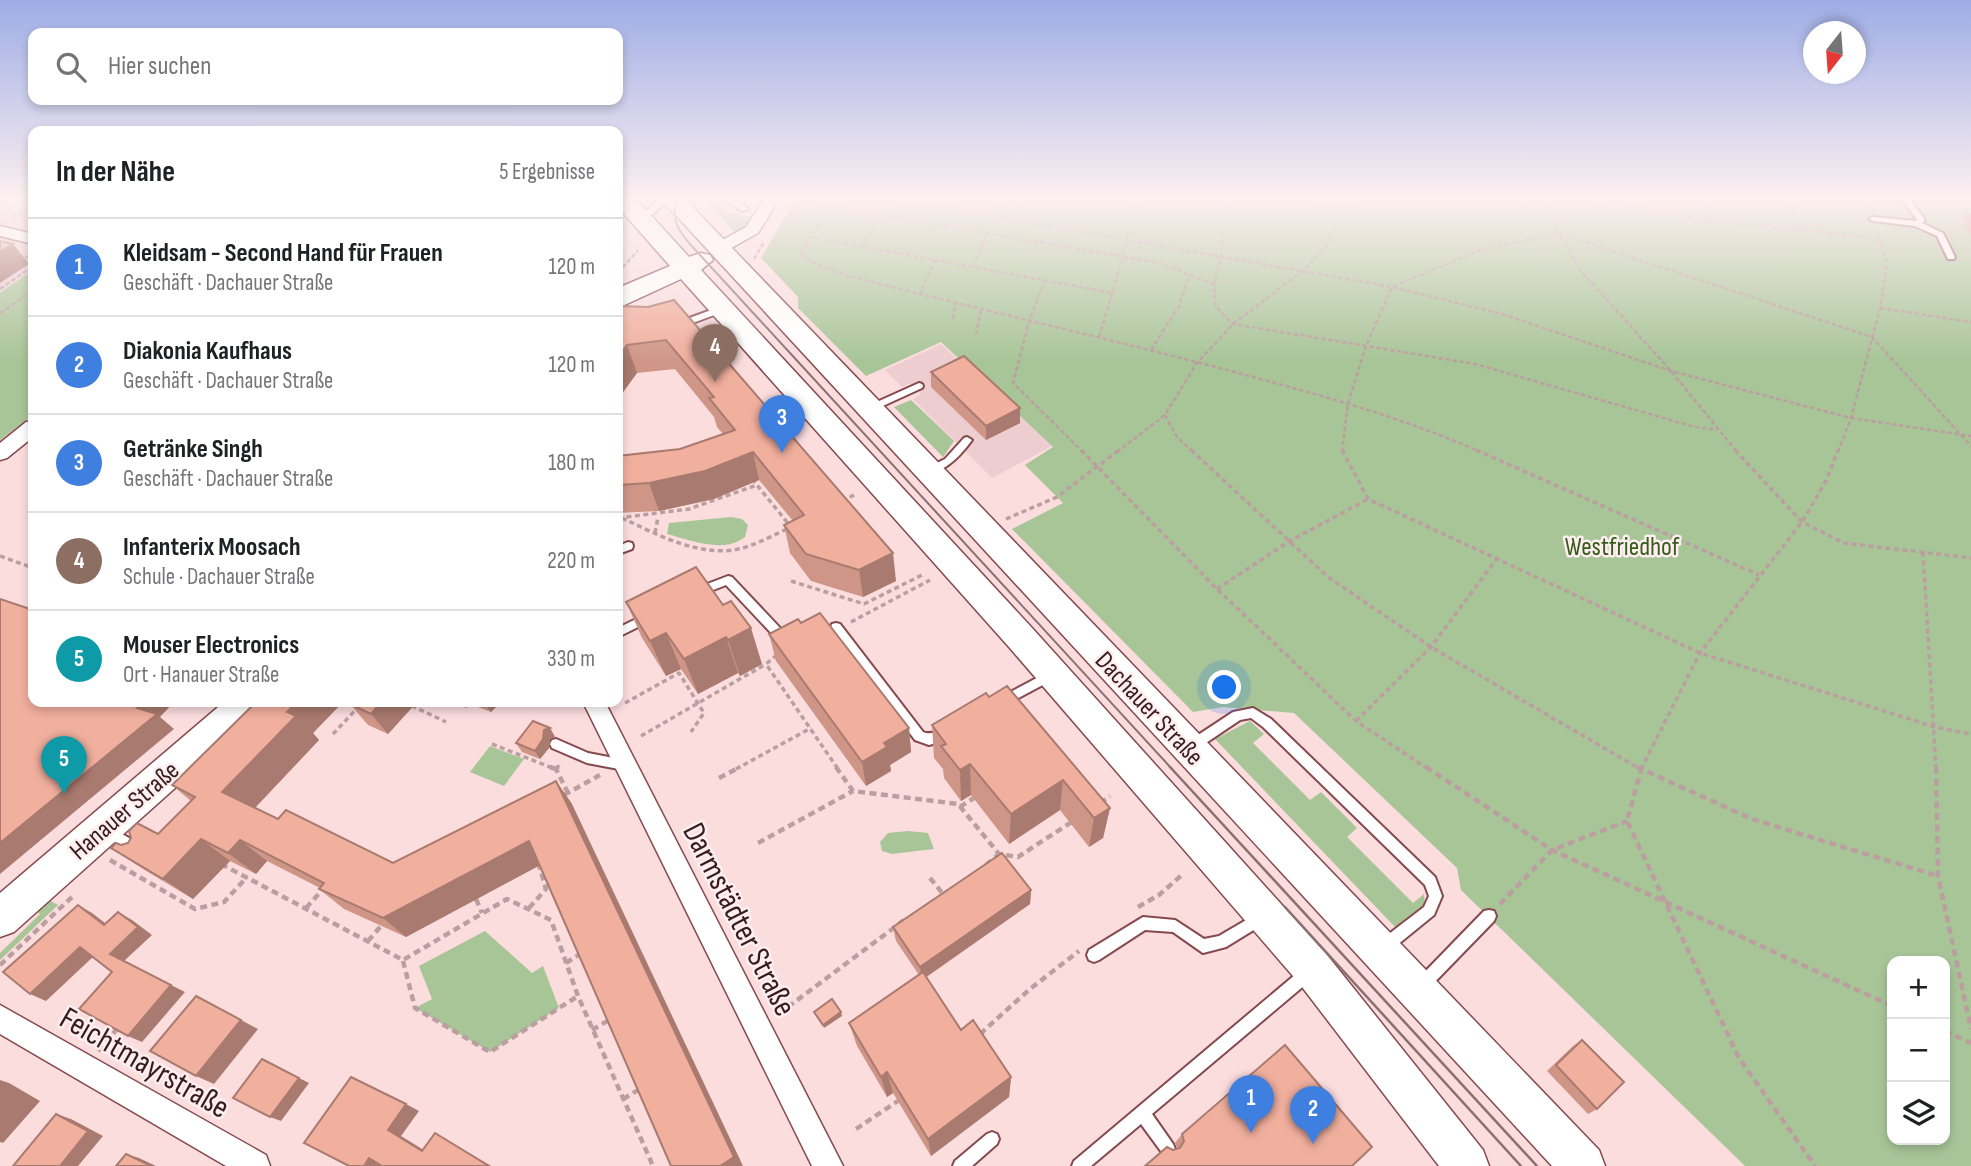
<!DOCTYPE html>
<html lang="de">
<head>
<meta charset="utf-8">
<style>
  body { margin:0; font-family:"Sofia Sans Condensed",sans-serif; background:#f6f6f6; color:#202124 }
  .controls { position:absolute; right:21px; bottom:21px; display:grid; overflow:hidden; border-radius:14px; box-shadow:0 4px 10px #0003 }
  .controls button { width:63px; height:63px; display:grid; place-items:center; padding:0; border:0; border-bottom:2px solid #e0e0e0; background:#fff; color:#202124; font:35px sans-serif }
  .compass { position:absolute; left:1803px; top:21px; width:63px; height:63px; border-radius:50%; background:#fff; box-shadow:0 4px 10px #0003; rotate:197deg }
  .you { position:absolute; left:1225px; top:688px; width:24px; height:24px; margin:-18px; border:5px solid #fff; border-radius:50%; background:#1a73e8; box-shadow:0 0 0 10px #1a73e833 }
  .badge { display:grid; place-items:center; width:46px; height:46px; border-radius:50%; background:#2563eb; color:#fff; font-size:23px; font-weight:700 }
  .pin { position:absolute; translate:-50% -58px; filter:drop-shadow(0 2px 4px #0008) }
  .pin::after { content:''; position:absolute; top:37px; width:24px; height:21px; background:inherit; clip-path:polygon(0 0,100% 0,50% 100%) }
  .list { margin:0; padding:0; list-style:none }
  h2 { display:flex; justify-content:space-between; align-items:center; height:91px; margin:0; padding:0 28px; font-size:30px }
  h2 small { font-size:23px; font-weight:400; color:#757577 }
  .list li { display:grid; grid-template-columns:46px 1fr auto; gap:21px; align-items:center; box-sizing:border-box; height:98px; padding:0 28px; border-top:2px solid #e0e0e0 }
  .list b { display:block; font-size:26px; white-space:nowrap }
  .list p { margin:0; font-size:23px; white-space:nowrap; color:#757577 }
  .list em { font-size:23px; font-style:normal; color:#757577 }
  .icon { flex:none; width:38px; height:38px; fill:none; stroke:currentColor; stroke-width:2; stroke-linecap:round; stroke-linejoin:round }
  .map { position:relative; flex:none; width:1971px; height:1166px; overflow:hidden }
  .search { position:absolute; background:#fff; box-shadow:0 4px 10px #0003; left:28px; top:28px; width:595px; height:77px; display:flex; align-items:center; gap:18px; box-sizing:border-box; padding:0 24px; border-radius:14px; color:#757577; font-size:26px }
  .panel { position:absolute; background:#fff; box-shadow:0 4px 10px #0003; left:28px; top:126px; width:595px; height:581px; border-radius:14px }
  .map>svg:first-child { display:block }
  .built { fill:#edcdcf }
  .green { fill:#a8c598; fill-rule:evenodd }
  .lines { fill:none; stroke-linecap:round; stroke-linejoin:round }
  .lane-casing { stroke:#85494e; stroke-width:4 }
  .street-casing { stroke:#85494e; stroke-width:3 }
  .secondary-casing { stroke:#85494e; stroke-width:3 }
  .path-far2 { stroke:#bb9fa0; stroke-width:2.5; stroke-dasharray:4.5 2.5; stroke-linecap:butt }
  .path-far1 { stroke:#bb9fa0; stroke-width:3.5; stroke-dasharray:5 3.5; stroke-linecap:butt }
  .path { stroke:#bb9fa0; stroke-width:4.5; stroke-dasharray:7 4.5; stroke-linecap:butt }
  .lane { fill:#fff; fill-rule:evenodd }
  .street { fill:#fff; fill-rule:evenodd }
  .secondary { fill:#fff; fill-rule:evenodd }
  .tram-far1 { stroke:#8b6f71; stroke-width:2 }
  .tram { stroke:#8b6f71; stroke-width:2.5 }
  .wall { fill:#cf9688 }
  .shaded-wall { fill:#a97a6f }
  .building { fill:#f1af9e; stroke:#a97a6f; stroke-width:2 }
  .labels { text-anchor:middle; stroke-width:5; stroke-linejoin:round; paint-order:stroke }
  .park-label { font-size:26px; fill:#355c1a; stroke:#feeeef }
  .street-label { font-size:26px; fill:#361c1f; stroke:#feeeef }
  .near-street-label { font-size:32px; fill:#361c1f; stroke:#feeeef }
</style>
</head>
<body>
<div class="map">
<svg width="1971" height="1166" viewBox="0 0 1971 1166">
  <rect width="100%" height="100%" fill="#fbddde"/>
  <g class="built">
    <polygon points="0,198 33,198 33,436 0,463"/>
    <polygon points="941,344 1052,446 992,478 913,399 921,394 910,383 902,387 885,370"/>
  </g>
  <g class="green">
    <polygon points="704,198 713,198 729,212 753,217 744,228 735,233"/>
    <path d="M796 198H1971V1166H1745L1461 890 1457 868 1294 713 1223 707 1193 712 1012 529 1063 503 1025 465 1053 447 941 342 866 376 798 308V297L761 258ZM1892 961H1945V1140H1892Z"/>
    <polygon points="33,270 33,415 0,440 0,293"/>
    <polygon points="911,400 954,441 943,457 894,407"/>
    <path d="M731 517 742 519 748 525 745 537C724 554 690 540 667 534L669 523Z"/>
    <polygon points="1250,721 1264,734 1253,743 1310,800 1321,792 1357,828 1347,837 1413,903 1424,894 1425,906 1396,928 1215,739"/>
    <polygon points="490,746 524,759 504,786 470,772"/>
    <polygon points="908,831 928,833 934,849 892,854 882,851 880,842 888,833"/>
    <polygon points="47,899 58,905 0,960 0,953 40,914 35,910"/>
    <polygon points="485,931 532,973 543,966 559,1008 490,1052 415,1008 432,999 419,966"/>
  </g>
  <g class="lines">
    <defs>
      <g id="lane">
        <polygon points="661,198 670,198 644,222 638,222 638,218"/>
        <polygon points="722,198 732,198 749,209 742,211"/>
        <polygon points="1901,198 1909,198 1925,220 1922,223 1943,233 1955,257 1954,259 1948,259 1937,236 1915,226 1873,221 1869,219 1873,217 1915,221 1917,220"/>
        <polygon points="722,306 726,309 725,311 682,327 676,327 675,325 676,323"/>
        <polygon points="919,383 922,384 923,386 922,388 874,410 868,410 866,408 868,406"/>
        <path d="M967 437 972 440C961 455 944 474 925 473L923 471 925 469 945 459 964 438Z"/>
        <polygon points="628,542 632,543 633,546 632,549 618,554 618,546"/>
        <polygon points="728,576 732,577 781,629 782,632 781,635 773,635 726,585 698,596 694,595 693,592 694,589"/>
        <polygon points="646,614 650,615 651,618 650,621 618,637 618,628"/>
        <path d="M836 623 840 624 923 732C932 736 939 729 948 732L950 736 948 740 929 745 915 740 832 630 831 627 832 624Z"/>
        <polygon points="1050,671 1054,673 1056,676 1054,679 1007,704 1003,706 999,704 997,701 999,698"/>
        <polygon points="1253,708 1271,719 1435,877 1442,896 1434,915 1391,950 1386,952 1381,950 1379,945 1381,940 1424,907 1429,896 1425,885 1263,727 1251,718 1240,720 1197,749 1193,750 1189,749 1187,745 1189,741 1233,712"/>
        <polygon points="556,739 588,753 624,760 628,761 630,765 628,769 624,770 587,763 552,748 550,744 552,740"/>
        <polygon points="108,826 143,846 145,850 143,854 139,856 135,854 104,836 102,832 104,828"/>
        <polygon points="1489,910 1494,911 1496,916 1494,921 1427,990 1422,992 1417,990 1415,985 1417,980 1484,911"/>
        <polygon points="1260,912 1265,913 1267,918 1265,923 1226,947 1203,953 1173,932 1145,930 1099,960 1094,962 1089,960 1087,955 1089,950 1143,917 1175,920 1204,939 1219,936"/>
        <polygon points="1307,967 1312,969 1314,974 1312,979 1152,1114 1173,1144 1175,1149 1173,1154 1168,1156 1163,1154 1141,1124 1091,1166 1072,1166 1074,1161 1302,969"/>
        <polygon points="992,1132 997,1134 999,1139 997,1144 972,1166 953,1166 955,1161 987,1134"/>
      </g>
      <g id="street">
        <polygon points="765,198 780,198 758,233 724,252 712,252 710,249 712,246 746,227"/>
        <polygon points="0,226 33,234 33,244 0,236"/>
        <polygon points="33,421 33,437 7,458 0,460 0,443 26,422"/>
        <polygon points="583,702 605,702 843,1166 812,1166"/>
        <polygon points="0,1005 266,1155 270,1166 226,1166 0,1034"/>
      </g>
      <g id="secondary">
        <polygon points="618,198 635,198 689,257 701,253 710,255 713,260 701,270 1033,629 1327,955 1483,1150 1489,1166 1439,1166 1299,983 1009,647 681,279 618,308 618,288 670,266 618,207"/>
        <polygon points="660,198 684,198 1599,1150 1605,1166 1552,1166"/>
        <polygon points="224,702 265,702 260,712 14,932 0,937 0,893"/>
      </g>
    </defs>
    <use href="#lane" class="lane-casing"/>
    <use href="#street" class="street-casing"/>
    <use href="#secondary" class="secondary-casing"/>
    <g class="path-far2">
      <polyline points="815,198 829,206 1160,263 1214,285 1215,306 1233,324 1475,364 1695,427 1717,430"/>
      <polyline points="890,198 1392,287 1502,314 1671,371 1851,418 1971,436"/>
      <polyline points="1308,198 1347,204"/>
      <polyline points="1546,198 1558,233 1581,271 1671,371 1737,452"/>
      <polyline points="1585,198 1711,221 1879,238"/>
      <polyline points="1702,198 1711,221"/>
      <polyline points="1788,198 1802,232"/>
      <polyline points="1864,198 1869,209"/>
      <polyline points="0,204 9,198"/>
      <path d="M829 206 800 253 812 262 846 275C976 309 1108 338 1238 373 1320 395 1402 417 1480 452"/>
      <polyline points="995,216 1001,198"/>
      <polyline points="12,218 31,206"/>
      <polyline points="810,237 1113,293"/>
      <polyline points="862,247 880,215"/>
      <polyline points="18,255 33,259"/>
      <polyline points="754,259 764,242"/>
      <polyline points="973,266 988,233"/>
      <polyline points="618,273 638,250"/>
      <polyline points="1045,280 1029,322 1013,383 1083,452"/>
      <polyline points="1214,285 1221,256 1226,198"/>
      <polyline points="0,289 33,266"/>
      <polyline points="919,295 935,260"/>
      <polyline points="1880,308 1971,322"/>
      <polyline points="0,313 33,291"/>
      <polyline points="953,319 955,304"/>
      <polyline points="976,335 981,310"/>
      <polyline points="1099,337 1123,257 1136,198"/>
      <polyline points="1151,350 1179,306 1189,276"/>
      <polyline points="1165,415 1177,437 1193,452"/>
      <polyline points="778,427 793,420"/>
      <polyline points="1117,452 1165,415 1196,364 1233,324 1304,270 1326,246 1347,204 1355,198"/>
      <polyline points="1342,452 1348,403 1366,346 1392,287 1480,250 1558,233 1872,337 1971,446"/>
      <polyline points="1838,452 1851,418 1880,308 1887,263 1876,230"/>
    </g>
    <g class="path-far1">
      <polyline points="1081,450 1217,589 1356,721 1428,769"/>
      <polyline points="1191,450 1328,577 1431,647 1640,769"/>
      <polyline points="1342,450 1368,499 1700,653 1935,727 1971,734"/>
      <polyline points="1476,450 1759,575"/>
      <polyline points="1735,450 1802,522 1844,543 1971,558"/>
      <polyline points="752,479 791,527"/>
      <polyline points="842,501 856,494"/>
      <polyline points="618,518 689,509 757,485"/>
      <path d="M622 518C658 535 702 559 743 548 759 543 774 535 789 528"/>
      <polyline points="1006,519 1057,497 1119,450"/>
      <polyline points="655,533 658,517"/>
      <polyline points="1923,552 1936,769"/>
      <polyline points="0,556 33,568"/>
      <polyline points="791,581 864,604 924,574"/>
      <polyline points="1217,589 1288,542 1368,499"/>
      <polyline points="851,622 930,580"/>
      <polyline points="777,655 766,664 838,769"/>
      <polyline points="404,702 446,722"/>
      <polyline points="625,703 679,673 704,713 691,732"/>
      <polyline points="1356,721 1431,647 1498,557"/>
      <polyline points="333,734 363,702"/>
      <polyline points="641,736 766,664"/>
      <polyline points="492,744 555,769"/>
      <polyline points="556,769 561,763"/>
      <polyline points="736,769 811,728"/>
      <polyline points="1641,769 1700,653 1802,522 1826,481 1838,450"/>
    </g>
    <g class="path">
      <polyline points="550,767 556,769"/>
      <polyline points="558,767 556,769 568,793"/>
      <polyline points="836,767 853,791 958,804 999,854 1018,857 1073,821"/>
      <polyline points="1426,767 1552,850 1892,1006"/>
      <polyline points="1637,767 1752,819 1938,876"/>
      <polyline points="1642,767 1627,821 1739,1058 1815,1166"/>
      <polyline points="1936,767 1938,876 1971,1029"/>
      <polyline points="719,778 740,767"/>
      <polyline points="564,795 600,775"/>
      <polyline points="1100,803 1110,796"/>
      <polyline points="960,807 977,796"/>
      <polyline points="758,843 853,791"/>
      <polyline points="110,860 195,909 224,902 247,877"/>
      <polyline points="221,864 403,960 507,899 551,920 578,996 653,1166"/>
      <polyline points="986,865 999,854"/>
      <polyline points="930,878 943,894"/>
      <polyline points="476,899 482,913"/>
      <polyline points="1500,904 1552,850 1627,821"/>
      <polyline points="1138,907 1159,895 1183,874"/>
      <polyline points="306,908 323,889"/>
      <polyline points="529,908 546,889 539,865"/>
      <polyline points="368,941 381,926"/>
      <polyline points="403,961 415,1008 490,1052 578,996"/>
      <polyline points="566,963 580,954"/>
      <polyline points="0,965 72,897"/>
      <polyline points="788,1007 907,918"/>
      <polyline points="592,1030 609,1020"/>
      <polyline points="1945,1031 1971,1043"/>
      <polyline points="980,1034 1030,989 1079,951"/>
      <polyline points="98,1051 117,1029"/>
      <polyline points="623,1099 640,1089"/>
      <polyline points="856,1129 898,1101"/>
    </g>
    <use href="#lane" class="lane"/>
    <use href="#street" class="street"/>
    <use href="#secondary" class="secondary"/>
    <path class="tram-far1" d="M678 198C670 216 677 229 689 243L1172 769"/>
    <g class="tram">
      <polyline points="1170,767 1537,1166"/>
      <polyline points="1285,907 1521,1166"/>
    </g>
  </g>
  <g class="wall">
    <polygon points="19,198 33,198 33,207 23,204"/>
    <polygon points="1966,214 1971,215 1971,236 1962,219"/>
    <polygon points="648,307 896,581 863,597 811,581 790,553 784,525 793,521 759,480 714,499 659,511 618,513 618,456 680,449 723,434 717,427 714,417 675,369 637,373 618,399 618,310"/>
    <polygon points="931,372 1020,423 986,440 931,387"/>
    <polygon points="696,567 762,664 740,676 738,673 698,694 681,669 666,676 642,638 626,602"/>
    <polygon points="801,623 909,728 911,752 890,765 891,771 866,786 776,661 769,634"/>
    <polygon points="989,697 1110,808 1103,838 1089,847 1060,810 1009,844 971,795 961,801 944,778 943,769 934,758 932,725"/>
    <polygon points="256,702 343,702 313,733 319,740 255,808 278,819 393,863 556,781 572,804 540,865 406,937 344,909 319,889 320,888 267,861 256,874 230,861 193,899 143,869 111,848 158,834 191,801 172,785"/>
    <polygon points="353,702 417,702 388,734 368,725 350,704"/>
    <polygon points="451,702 501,702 491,712 470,704 466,708"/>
    <polygon points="550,728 555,737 550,739 549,748 540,759 522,752 516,743"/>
    <polygon points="1031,890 1030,904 926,977 961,1030 1011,1077 1009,1097 931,1156 893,1093 887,1097 857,1046 849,1023 919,975 896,941 893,927"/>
    <polygon points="1582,1040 1597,1109 1588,1114 1547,1071 1573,1046"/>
    <polygon points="1182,1134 1352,1166 1173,1150 1177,1149 1175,1143"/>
  </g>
  <g class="shaded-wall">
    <polygon points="13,244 29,264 0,283 0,252"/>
    <polygon points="627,345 637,373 618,399 618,357"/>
    <polygon points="1020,408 1020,423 986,440 986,426"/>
    <polygon points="753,452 759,480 714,499 659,511 649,483"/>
    <polygon points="893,553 896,581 863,597 859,570"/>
    <polygon points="751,628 762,664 740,676 728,640"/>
    <polygon points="666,633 681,669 666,676 650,641"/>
    <polygon points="726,637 738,673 698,694 684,659"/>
    <polygon points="143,702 174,702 160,717 174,729 0,874 0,843"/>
    <polygon points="297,702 343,702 313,733 319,740 249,814 222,792 287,712"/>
    <polygon points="381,702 417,702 388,734 371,714"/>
    <polygon points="461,702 468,702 470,704 466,708"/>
    <polygon points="484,702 501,702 491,712"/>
    <polygon points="550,728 555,737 550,739 549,748 540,759 535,751 544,730"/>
    <polygon points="909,728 911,752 890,765 891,771 866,786 862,762 884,743"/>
    <polygon points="970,764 971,795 961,801 960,770"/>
    <polygon points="1063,780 1060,810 1009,844 1011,814"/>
    <polygon points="556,781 572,804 743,1166 720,1166"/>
    <polygon points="1110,808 1103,838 1089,847 1094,818"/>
    <polygon points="201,839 230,861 193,899 163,879"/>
    <polygon points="240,840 267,861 256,874 228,853"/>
    <polygon points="529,841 546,862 406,937 383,918"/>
    <polygon points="1031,890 1030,904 922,980 920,967"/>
    <polygon points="78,905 92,913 118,933 104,925"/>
    <polygon points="118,912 132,920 152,935 124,961 110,954"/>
    <polygon points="80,947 95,955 46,1001 30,994"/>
    <polygon points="171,985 185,992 142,1042 128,1036"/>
    <polygon points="841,1012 842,1016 824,1028 823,1025"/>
    <polygon points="241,1020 258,1029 214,1084 196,1076"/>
    <polygon points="887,1072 893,1093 887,1097 881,1077"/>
    <polygon points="1011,1077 1009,1097 931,1156 928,1139"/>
    <polygon points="299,1078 309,1083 281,1121 270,1117"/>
    <polygon points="0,1080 9,1083 40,1101 3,1143 0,1142"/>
    <polygon points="406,1104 419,1111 401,1136 435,1157 422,1151 388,1130"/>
    <polygon points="56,1114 71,1119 103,1136 78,1166 60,1166"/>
    <polygon points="435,1133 447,1140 491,1166 489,1166"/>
    <polygon points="126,1154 139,1158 156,1166 151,1166"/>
    <polygon points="369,1158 382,1166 364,1166"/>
  </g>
  <g class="building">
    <polygon points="1966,214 1971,215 1971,224"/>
    <polygon points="0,241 13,244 0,252"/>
    <polygon points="674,300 893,553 859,570 806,554 784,525 804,515 753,452 705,471 649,483 618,485 618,456 680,449 735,430 709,398 714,397 666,340 627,345 618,357 618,310 621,306 648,307"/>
    <polygon points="964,356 1020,408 986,426 931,372"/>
    <polygon points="696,567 723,605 731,601 751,628 728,640 726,637 684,659 666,633 650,641 626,602"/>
    <polygon points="0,599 33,610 33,702 143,702 137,708 157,714 0,843"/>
    <polygon points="820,613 909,728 884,743 887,747 862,762 769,634 798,619 801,623"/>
    <polygon points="1007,686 1110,808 1094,818 1063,780 1011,814 970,764 960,770 941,746 946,744 932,725 986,693 989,697"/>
    <polygon points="256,702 297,702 287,712 296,716 222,792 278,819 286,810 393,863 556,781 734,1157 720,1166 671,1166 529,841 383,918 319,889 324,883 240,840 228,853 201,839 163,879 111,848 116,843 121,845 128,843 131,838 129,831 137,823 158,834 195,797 172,785"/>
    <polygon points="353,702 381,702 371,714 350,704"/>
    <polygon points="533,721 550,728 544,730 543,739 535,751 516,743"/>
    <polygon points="1002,853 1031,890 920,967 893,927"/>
    <polygon points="78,905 104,925 118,912 138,927 110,954 171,985 128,1036 79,1009 112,972 80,947 30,994 3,972"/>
    <polygon points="923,972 961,1030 973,1020 1011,1077 928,1139 887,1072 881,1077 849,1023"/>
    <polygon points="196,996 241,1020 196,1076 150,1051"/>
    <polygon points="832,999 841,1012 823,1025 814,1012"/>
    <polygon points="1582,1040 1624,1082 1597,1109 1556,1065"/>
    <polygon points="1285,1045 1372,1147 1352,1166 1145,1166 1167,1147 1173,1150 1180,1148 1184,1141 1182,1134"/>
    <polygon points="262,1059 299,1078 270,1117 233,1098"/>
    <polygon points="351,1077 406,1104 388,1130 422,1151 435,1133 489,1166 382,1166 369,1158 364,1166 349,1166 304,1143"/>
    <polygon points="56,1114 88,1131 60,1166 13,1166"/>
    <polygon points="126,1154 151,1166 116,1166"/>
  </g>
  <linearGradient id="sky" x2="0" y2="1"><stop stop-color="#9eade6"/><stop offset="0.55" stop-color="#fdf0f0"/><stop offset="1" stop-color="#fdf0f0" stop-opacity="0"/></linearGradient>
  <rect width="1971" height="361" fill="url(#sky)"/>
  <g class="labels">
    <g class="park-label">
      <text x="1622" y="555">Westfriedhof</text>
    </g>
    <g class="street-label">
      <text transform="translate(1150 708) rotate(47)" y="9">Dachauer Straße</text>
      <text transform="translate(124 810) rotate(-41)" y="9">Hanauer Straße</text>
    </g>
    <g class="near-street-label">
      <text transform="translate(740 919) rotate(63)" y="11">Darmstädter Straße</text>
      <text transform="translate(145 1062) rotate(30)" y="11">Feichtmayrstraße</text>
    </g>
  </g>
</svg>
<div class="controls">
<button>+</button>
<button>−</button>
<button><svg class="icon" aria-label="layers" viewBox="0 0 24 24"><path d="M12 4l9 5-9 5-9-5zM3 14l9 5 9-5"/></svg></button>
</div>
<svg class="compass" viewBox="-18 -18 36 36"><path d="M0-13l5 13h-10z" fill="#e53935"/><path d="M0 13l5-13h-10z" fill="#757577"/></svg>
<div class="you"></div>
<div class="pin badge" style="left:1251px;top:1133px;background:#3f7fe0">1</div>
<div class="pin badge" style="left:1313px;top:1144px;background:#3f7fe0">2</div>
<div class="pin badge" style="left:782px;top:453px;background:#3f7fe0">3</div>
<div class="pin badge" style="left:715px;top:382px;background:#8d6e63">4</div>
<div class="pin badge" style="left:64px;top:794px;background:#0f9aa8">5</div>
<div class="search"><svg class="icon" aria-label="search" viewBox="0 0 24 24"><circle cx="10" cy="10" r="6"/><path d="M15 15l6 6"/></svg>Hier suchen</div>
<section class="panel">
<h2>In der Nähe<small>5 Ergebnisse</small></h2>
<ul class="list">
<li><span class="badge" style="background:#3f7fe0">1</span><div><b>Kleidsam - Second Hand für Frauen</b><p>Geschäft · Dachauer Straße</p></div><em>120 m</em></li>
<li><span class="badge" style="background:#3f7fe0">2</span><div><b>Diakonia Kaufhaus</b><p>Geschäft · Dachauer Straße</p></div><em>120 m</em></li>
<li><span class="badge" style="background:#3f7fe0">3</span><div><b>Getränke Singh</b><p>Geschäft · Dachauer Straße</p></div><em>180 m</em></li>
<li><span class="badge" style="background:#8d6e63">4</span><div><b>Infanterix Moosach</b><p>Schule · Dachauer Straße</p></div><em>220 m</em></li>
<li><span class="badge" style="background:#0f9aa8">5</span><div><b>Mouser Electronics</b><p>Ort · Hanauer Straße</p></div><em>330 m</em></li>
</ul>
</section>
</div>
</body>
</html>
